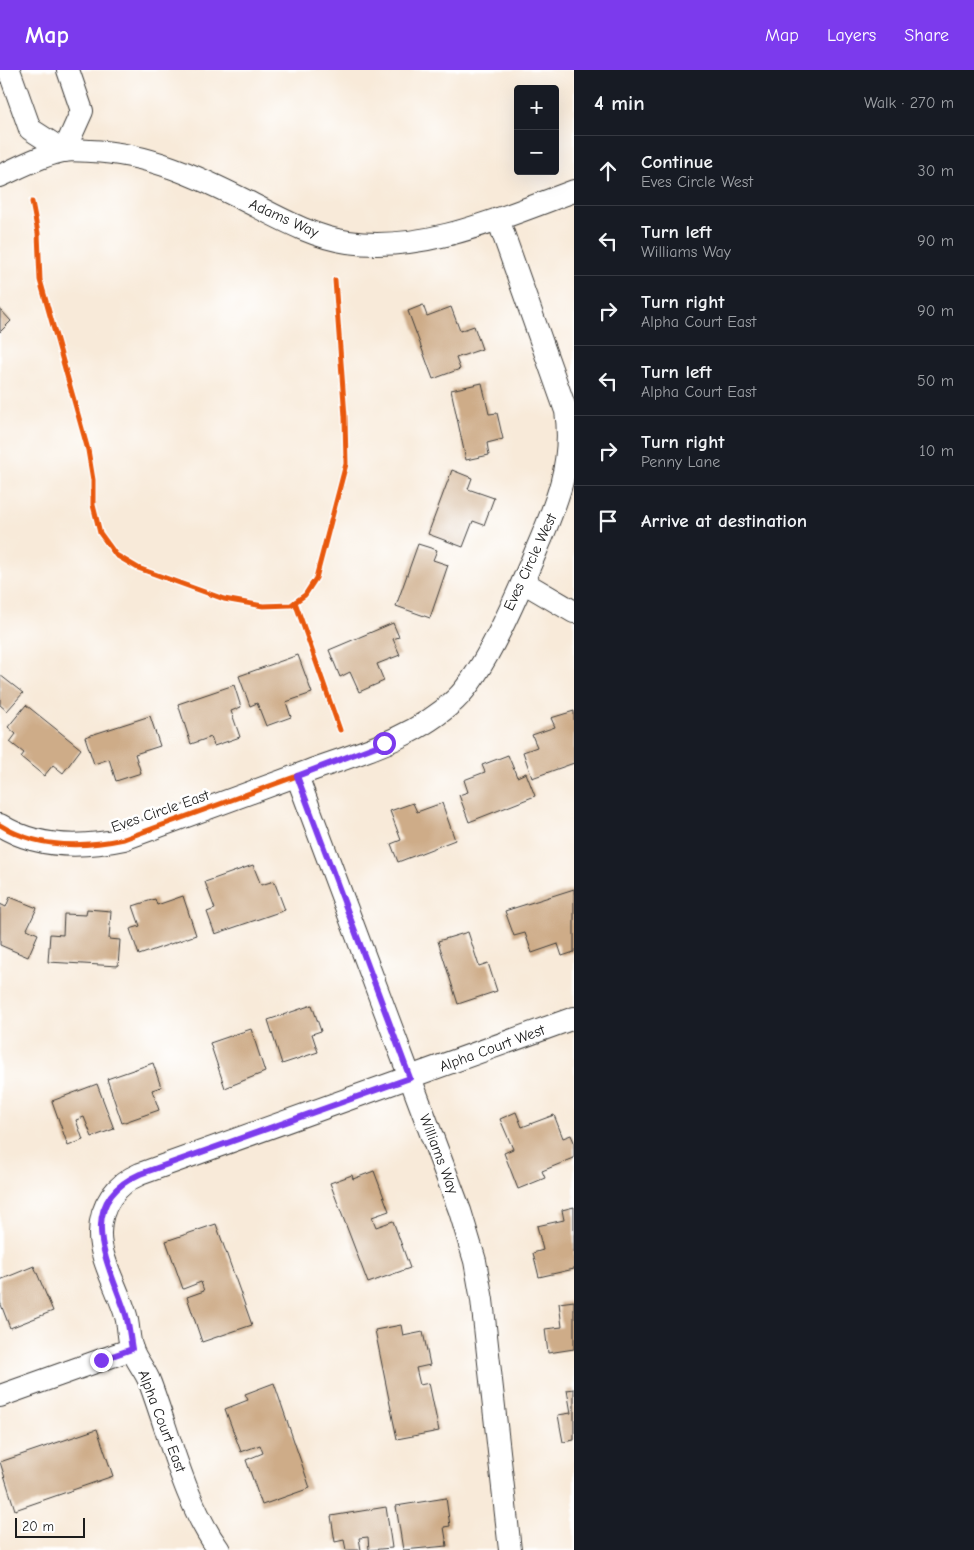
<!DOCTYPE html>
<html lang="en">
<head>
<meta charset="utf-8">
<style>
  body { margin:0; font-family:"Comic Neue",sans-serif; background:#20242c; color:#f1f3f6 }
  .controls { position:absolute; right:15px; top:15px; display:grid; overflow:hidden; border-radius:5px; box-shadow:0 5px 20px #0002 }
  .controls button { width:45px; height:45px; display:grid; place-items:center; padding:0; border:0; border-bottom:1px solid #363941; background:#171b24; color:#f1f3f6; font:25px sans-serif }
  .scale { position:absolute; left:15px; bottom:12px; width:70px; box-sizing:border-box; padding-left:5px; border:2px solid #1c1c1c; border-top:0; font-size:14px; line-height:18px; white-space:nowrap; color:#1c1c1c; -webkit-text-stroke:4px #fff; paint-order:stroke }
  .stop { position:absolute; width:15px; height:15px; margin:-11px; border:4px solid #7c3aed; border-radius:50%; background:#fff }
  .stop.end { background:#7c3aed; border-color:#fff; box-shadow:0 1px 5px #0008 }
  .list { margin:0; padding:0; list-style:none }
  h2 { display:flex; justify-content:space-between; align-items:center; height:65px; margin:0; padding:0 20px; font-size:21px }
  h2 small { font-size:16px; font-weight:400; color:#9ea1a6 }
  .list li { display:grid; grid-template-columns:32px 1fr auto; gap:15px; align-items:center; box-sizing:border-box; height:70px; padding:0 20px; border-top:1px solid #363941 }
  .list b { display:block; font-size:19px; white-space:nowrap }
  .list p { margin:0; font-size:16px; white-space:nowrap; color:#9ea1a6 }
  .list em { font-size:16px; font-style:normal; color:#9ea1a6 }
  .icon { flex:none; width:28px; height:28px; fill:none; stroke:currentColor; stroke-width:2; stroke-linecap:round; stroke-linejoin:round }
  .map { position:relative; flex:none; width:574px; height:1480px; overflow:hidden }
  header { display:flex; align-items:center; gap:30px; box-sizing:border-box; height:70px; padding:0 25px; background:#7c3aed; color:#fff }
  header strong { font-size:24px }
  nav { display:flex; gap:28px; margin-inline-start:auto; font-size:18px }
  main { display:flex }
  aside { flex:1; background:#171b24 }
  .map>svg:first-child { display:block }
  .building { fill:#ceac88 }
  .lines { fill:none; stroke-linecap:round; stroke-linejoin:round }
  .minor-casing { stroke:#3d3b38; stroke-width:24 }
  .minor { stroke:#fff; stroke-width:22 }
  .cycleway-casing { stroke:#fff; stroke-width:8 }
  .cycleway { stroke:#e8590c; stroke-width:5 }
  .route { stroke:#7c3aed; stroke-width:6 }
  .labels { text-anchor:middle; stroke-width:5; stroke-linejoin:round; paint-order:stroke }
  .street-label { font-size:15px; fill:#1c1c1c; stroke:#fff }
</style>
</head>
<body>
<header>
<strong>Map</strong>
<nav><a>Map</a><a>Layers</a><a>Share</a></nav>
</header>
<main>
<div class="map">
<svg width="574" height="1480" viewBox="0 0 574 1480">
  <rect width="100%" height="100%" fill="#fff"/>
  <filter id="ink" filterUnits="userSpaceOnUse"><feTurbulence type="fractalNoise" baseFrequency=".02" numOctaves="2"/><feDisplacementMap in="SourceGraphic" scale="10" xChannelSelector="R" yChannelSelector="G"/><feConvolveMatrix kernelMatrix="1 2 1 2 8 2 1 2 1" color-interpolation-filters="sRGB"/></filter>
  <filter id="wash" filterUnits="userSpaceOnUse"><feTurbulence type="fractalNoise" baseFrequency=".0096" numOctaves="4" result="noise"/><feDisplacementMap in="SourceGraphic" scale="20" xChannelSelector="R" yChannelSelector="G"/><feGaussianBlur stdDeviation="1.12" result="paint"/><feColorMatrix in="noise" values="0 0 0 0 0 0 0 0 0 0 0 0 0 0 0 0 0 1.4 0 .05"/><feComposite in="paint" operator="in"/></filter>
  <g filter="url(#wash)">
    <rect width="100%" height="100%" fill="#f8ead9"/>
    <g id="blocks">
      <g class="building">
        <polygon points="423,235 427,246 451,237 460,261 474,256 482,279 456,288 460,299 433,309 408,241"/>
        <polygon points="0,239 11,251 0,262"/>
        <polygon points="482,313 489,344 497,343 503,369 487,373 489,385 466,390 451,320"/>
        <polygon points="452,400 472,408 468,419 494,428 484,455 473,451 463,477 428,464"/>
        <polygon points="418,474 437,480 433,490 448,495 430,548 396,536"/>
        <polygon points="393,553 399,567 393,569 400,585 377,594 384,611 359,622 350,602 340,607 329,580"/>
        <polygon points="298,585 312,623 286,632 291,647 266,656 257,633 250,636 239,606"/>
        <polygon points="0,605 23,623 7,641 0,635"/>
        <polygon points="234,615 241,637 231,641 240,667 214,676 211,667 191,674 178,634"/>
        <polygon points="26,635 81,679 63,703 53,695 44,706 21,687 24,683 10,672 16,664 8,657"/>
        <polygon points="574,641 574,693 532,708 523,682 537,677 532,665 555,657 551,648"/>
        <polygon points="150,646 160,676 135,684 141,703 116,711 109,689 94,694 85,667"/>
        <polygon points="508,685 517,707 526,703 535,726 469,752 459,725 468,722 464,710 485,702 482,695"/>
        <polygon points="413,733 417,742 442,733 455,770 398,792 391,774 401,770 390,741"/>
        <polygon points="253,795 261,815 274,811 285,840 215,864 207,842 215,839 205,812"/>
        <polygon points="574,819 574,882 562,886 558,874 532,883 525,863 514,866 505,841"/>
        <polygon points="183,826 196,865 139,885 130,859 140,856 133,836 155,829 157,835"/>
        <polygon points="10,827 37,838 27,859 38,864 28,887 0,875 0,834 6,837"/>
        <polygon points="87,839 111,841 109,869 120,870 118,896 48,892 50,864 63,865 64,844 86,845"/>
        <polygon points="468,862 479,896 488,893 497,921 458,934 438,871"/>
        <polygon points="312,935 321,961 312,964 318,982 282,994 268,950"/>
        <polygon points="251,959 265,1002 225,1018 210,973"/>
        <polygon points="153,993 161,1017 152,1020 159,1040 122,1053 107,1009"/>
        <polygon points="97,1014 114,1059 92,1067 84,1047 76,1050 83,1070 68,1076 52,1031"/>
        <polygon points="516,1042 522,1057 554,1045 563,1068 571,1065 574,1072 574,1088 542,1101 545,1108 518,1119 504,1083 513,1079 500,1049"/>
        <polygon points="374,1101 389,1141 372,1147 376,1157 393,1151 410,1198 368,1213 330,1113 352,1105 353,1109"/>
        <polygon points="574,1137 574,1199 539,1207 533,1183 543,1180 537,1156 564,1150 562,1140"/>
        <polygon points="216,1154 252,1255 202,1272 187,1227 204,1221 201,1212 183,1219 166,1171"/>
        <polygon points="34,1196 53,1241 10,1258 0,1232 0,1210"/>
        <polygon points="574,1231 574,1279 548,1283 545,1259 562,1257 559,1233"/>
        <polygon points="401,1255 403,1266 423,1262 430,1295 416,1298 420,1315 429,1313 439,1361 397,1369 375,1260"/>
        <polygon points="274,1313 310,1418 262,1435 246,1390 263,1383 260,1375 241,1382 225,1339 248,1330 245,1324"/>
        <polygon points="574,1319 574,1370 563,1372 558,1345 571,1343 567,1320"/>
        <polygon points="97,1359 113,1406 15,1440 0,1392"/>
        <polygon points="446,1428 450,1456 444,1457 447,1476 403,1480 396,1436"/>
        <polygon points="386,1437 392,1478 369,1480 368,1467 359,1468 361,1480 346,1480 344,1470 335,1472 331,1446"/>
      </g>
    </g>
  </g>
  <g filter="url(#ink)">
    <use href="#blocks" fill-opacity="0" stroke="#3d3b38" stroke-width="1"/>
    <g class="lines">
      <defs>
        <g id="minor">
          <polyline points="9,0 30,59 64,81 82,41 68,0"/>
          <path d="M0 106C20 97 42 85 63 81 71 79 81 81 90 81 148 83 199 107 250 133 281 149 313 167 348 172 425 183 503 147 574 121"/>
          <polyline points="523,512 574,542"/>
          <polyline points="297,706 460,1141 475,1191 482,1230 510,1480"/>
          <path d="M0 755C38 779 82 778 124 769 186 746 248 724 309 701 359 683 415 668 455 630 485 602 519 521 536 481 556 435 574 392 566 341L498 149"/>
          <polyline points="0,1326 132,1279"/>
          <path d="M219 1480C185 1433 170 1367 150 1313 146 1301 136 1291 132 1279 128 1269 129 1256 126 1246 119 1221 99 1188 100 1163 100 1136 116 1114 140 1104L574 948"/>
        </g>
      </defs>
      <use href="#minor" class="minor-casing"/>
      <use href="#minor" class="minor"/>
      <defs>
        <g id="cycleway">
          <polyline points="32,132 38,163 40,210 88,380 93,410 93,435 100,463 116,485 138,498 224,529 263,536 291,535 305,525 316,508 346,394 345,347 335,210"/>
          <polyline points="295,532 340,660"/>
          <path d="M0 755C38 779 82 778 124 769L297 706"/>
        </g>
      </defs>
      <use href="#cycleway" class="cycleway-casing"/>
      <use href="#cycleway" class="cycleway"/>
    </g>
  </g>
  <g class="lines" filter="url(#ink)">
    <path class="route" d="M101 1290 132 1279C130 1268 129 1256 126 1245 110 1196 72 1134 140 1104L410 1008 297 706 384 673"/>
  </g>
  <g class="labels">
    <g class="street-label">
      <text transform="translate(284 148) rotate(24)" y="5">Adams Way</text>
      <text transform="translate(530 492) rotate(-65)" y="5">Eves Circle West</text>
      <text transform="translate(160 741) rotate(-19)" y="5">Eves Circle East</text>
      <text transform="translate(492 978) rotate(-20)" y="5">Alpha Court West</text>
      <text transform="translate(439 1084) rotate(69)" y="5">Williams Way</text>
      <text transform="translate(162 1351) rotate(69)" y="5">Alpha Court East</text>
    </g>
  </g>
</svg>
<div class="controls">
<button>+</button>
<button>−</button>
</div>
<div class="scale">20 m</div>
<div class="stop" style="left:384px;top:673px"></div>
<div class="stop end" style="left:101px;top:1290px"></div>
</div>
<aside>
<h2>4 min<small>Walk · 270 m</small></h2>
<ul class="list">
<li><svg class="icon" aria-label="ahead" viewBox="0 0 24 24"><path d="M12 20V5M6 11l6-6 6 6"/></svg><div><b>Continue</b><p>Eves Circle West</p></div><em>30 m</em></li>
<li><svg class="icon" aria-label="left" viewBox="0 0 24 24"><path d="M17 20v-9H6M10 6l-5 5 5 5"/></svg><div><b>Turn left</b><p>Williams Way</p></div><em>90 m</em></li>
<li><svg class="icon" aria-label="right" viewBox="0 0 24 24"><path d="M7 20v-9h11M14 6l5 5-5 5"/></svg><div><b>Turn right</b><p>Alpha Court East</p></div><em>90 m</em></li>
<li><svg class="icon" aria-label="left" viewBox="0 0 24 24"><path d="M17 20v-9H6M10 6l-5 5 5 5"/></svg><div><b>Turn left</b><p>Alpha Court East</p></div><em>50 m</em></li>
<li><svg class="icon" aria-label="right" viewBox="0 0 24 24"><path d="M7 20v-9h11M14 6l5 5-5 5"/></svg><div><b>Turn right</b><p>Penny Lane</p></div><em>10 m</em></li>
<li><svg class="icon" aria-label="arrive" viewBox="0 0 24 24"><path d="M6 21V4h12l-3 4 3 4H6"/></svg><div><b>Arrive at destination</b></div></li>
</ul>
</aside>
</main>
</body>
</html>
